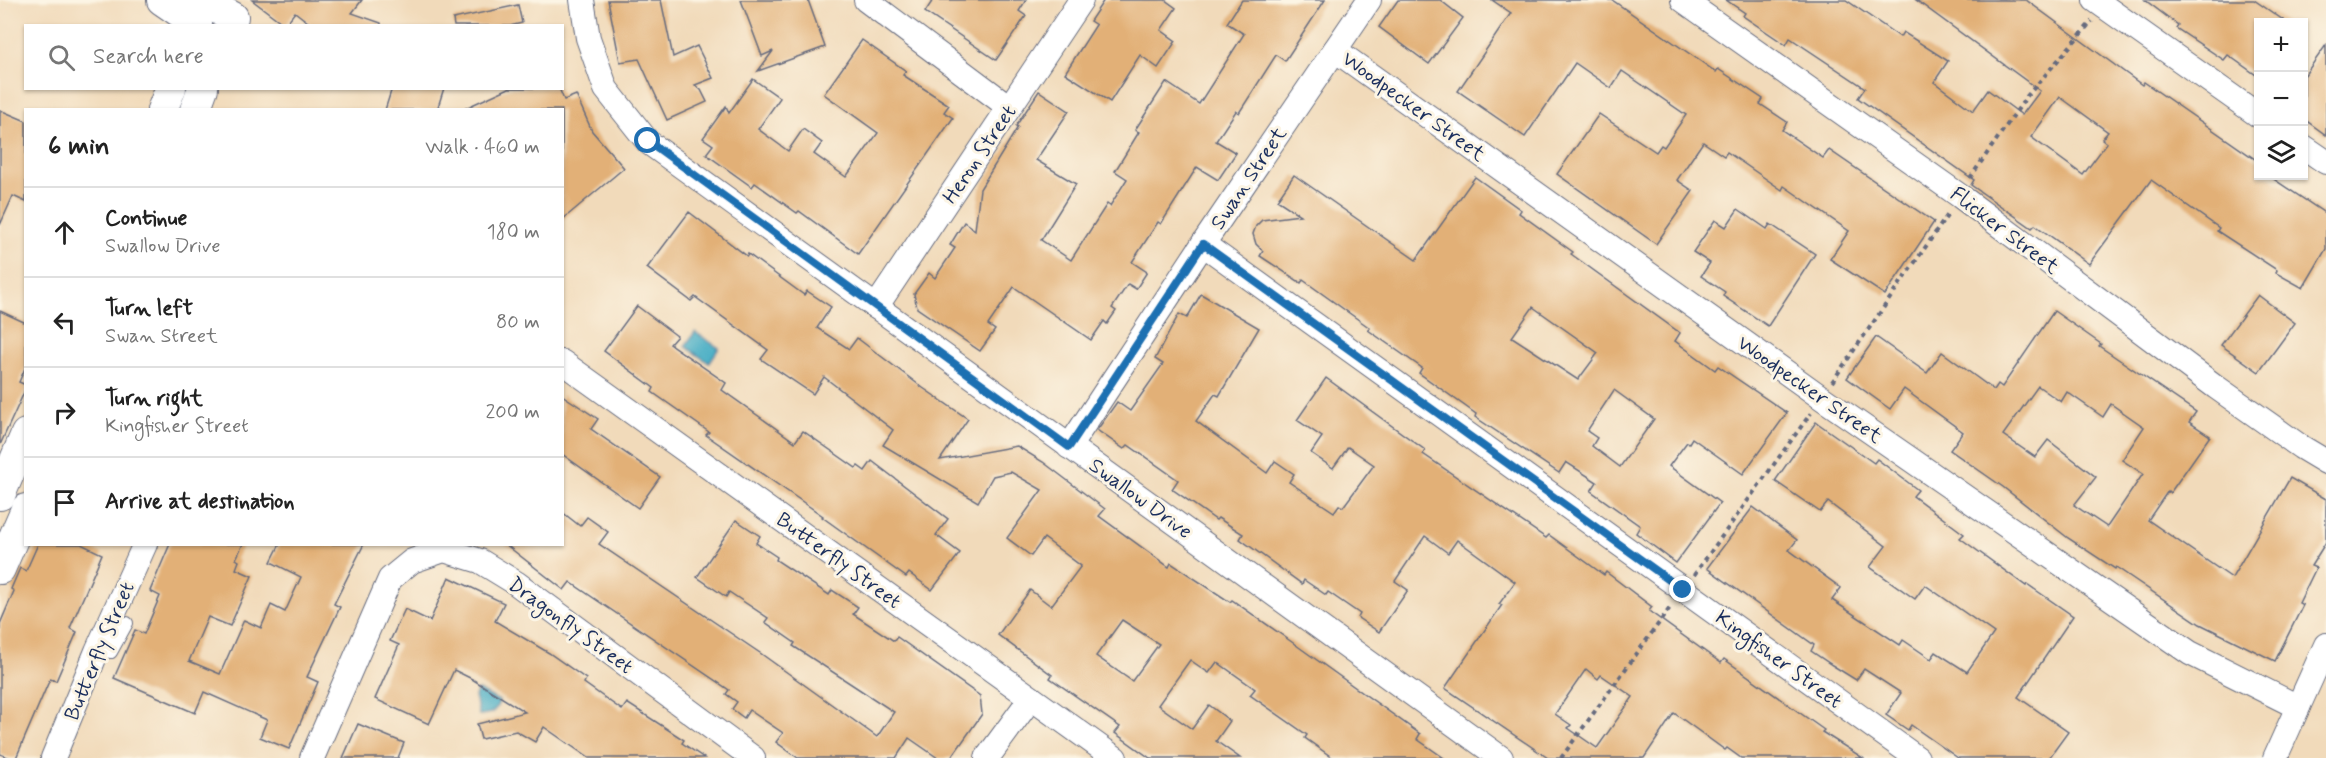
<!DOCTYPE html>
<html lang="en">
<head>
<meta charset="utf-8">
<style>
  body { margin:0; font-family:Mynerve,sans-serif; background:#f2f2f2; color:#222 }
  .controls { position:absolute; right:18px; top:18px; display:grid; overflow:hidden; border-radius:0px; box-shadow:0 2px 4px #0004 }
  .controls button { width:54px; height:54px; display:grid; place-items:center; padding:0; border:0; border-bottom:2px solid #e0e0e0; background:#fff; color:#222; font:30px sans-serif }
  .stop { position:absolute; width:18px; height:18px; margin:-14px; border:4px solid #1f6fb2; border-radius:50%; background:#fff }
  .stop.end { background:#1f6fb2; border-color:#fff; box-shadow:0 2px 6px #0008 }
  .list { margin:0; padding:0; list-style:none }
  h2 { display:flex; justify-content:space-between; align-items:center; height:78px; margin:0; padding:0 24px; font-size:26px }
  h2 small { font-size:20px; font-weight:400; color:#767676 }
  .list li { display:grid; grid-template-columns:39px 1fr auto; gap:18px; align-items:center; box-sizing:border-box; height:90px; padding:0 24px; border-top:2px solid #e0e0e0 }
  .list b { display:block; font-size:22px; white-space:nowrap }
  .list p { margin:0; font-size:20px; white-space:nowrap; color:#767676 }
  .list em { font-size:20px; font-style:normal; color:#767676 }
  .icon { flex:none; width:33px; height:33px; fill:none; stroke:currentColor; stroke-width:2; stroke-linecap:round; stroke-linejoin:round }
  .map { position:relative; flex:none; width:2326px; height:758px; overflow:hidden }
  .search { position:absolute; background:#fff; box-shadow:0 2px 4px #0004; left:24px; top:24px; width:540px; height:66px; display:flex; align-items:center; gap:15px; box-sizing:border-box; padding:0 21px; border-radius:0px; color:#767676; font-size:22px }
  .panel { position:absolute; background:#fff; box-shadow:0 2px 4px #0004; left:24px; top:108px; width:540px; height:438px; border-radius:0px }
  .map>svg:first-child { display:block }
  .water { fill:#46adc5; stroke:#306e92; stroke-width:1.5 }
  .building { fill:#e2b077; fill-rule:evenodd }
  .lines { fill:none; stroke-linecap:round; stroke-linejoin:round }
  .service-casing { stroke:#666b7e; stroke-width:14 }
  .minor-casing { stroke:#666b7e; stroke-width:26 }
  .tertiary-casing { stroke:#666b7e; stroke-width:32 }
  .path { stroke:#666b7e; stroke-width:4; stroke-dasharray:4.5 4.5; stroke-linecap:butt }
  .service { stroke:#fff; stroke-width:12 }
  .minor { stroke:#fff; stroke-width:24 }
  .tertiary { stroke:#fff; stroke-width:30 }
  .route { stroke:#1f6fb2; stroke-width:8 }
  .labels { text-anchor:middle; stroke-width:6; stroke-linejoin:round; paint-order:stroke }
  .street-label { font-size:21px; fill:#1b2f5e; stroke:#fcf5e5 }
</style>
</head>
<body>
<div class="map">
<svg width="2326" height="758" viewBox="0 0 2326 758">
  <rect width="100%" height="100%" fill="#fcf5e5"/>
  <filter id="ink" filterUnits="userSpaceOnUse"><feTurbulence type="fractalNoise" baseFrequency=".0167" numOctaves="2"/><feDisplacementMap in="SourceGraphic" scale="12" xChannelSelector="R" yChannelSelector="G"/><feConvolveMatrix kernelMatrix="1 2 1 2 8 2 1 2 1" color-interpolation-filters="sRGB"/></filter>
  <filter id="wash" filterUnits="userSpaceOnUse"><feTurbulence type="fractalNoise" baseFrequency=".008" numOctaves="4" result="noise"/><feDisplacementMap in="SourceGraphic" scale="24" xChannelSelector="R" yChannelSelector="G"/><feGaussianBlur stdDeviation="1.35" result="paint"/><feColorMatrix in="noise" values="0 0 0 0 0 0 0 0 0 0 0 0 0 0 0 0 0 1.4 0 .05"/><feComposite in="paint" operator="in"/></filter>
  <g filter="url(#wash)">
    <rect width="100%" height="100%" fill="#f1daba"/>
    <g class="water">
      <polygon points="695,332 719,348 709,363 685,346"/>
      <path d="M478 690 499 701C495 713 491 714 479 715L475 696Z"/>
    </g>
    <g id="blocks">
      <g class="building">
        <polygon points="252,0 362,0 352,13 381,23 381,26 313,26 295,12 285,25"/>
        <polygon points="608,0 661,0 673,57 697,46 713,78 695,85 701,90 707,102 667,120 639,59 620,62"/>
        <polygon points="741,0 808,0 825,47 758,71 773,51 762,56"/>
        <polygon points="933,0 1026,0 1019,11 1026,16 996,60 925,12"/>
        <polygon points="1104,0 1165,0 1176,8 1161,30 1176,41 1158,68 1140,55 1110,102 1065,73 1096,25 1090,21"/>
        <polygon points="1242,0 1325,0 1285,61 1276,55 1239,113 1236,111 1216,141 1236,153 1218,180 1197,167 1161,224 1158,222 1132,262 1147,272 1136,289 1128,284 1112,308 1116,311 1107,324 1104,321 1091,340 1014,287 988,325 995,330 980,351 917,308 914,294 929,273 935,278 955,248 950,245 964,222 975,230 980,189 1018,127 1016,126 1039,91 1069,111 1036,160 1076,184 1041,240 1071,260 1107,204 1110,206 1127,179 1115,171 1139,132 1135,130 1166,82 1199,104 1244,34 1227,23"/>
        <polygon points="1398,0 1440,0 1463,18 1429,64 1379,27"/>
        <polygon points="1492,0 1612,0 1716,72 1718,69 1763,99 1760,104 1787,122 1782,130 1823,158 1829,150 1934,222 1885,295 1830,259 1849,231 1784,186 1782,190 1727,152 1724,156 1703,142 1677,180 1693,191 1656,244 1557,174 1599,114 1656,152 1661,145 1664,147 1686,115 1622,71 1611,88 1575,63 1525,137 1458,91 1511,13"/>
        <path d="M1726 0H1846L1900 37 1903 32 1948 61 1934 82 1973 111 1988 90 2022 115 2040 91 1916 0H2026L2142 85 2144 82 2259 162V176H2269L2326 214V249L2303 288 2276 273 2277 270 2217 231 2219 228 2151 180 2089 264 2035 225 2032 228 1971 185 1974 180 1858 98 1865 88 1790 38 1786 45 1743 16 1745 13ZM2060 97 2108 132 2102 139 2107 143 2083 175 2031 137Z"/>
        <polygon points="2145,0 2254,0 2286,22 2259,22 2259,77 2228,55 2224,60 2176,28 2178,25"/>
        <polygon points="518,5 522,23 510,26 454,26 453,19"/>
        <polygon points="862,40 906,71 903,75 949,105 944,112 953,118 858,254 799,211 797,213 755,183 752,187 706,154 713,145 703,138 726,106 729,113 753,79 780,98 758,129 788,151 803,129 822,143 814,154 846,177 878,133 824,94"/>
        <polygon points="2326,45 2326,135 2304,119 2304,76"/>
        <polygon points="392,88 444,88 437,110 385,110"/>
        <polygon points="509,88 559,88 564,100 576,95 592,131 624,168 562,220 562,110 461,110"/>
        <polygon points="0,110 26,121 26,202 13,196 0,225"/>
        <path d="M1294 175 1416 260 1475 177 1521 210 1519 213 1573 252 1571 254 1680 333 1675 341 1715 370 1718 366 1787 413 1743 474 1692 438 1689 443 1687 442 1669 466 1720 503 1676 563 1636 533 1640 526 1591 491 1597 482 1566 462 1559 473 1475 417 1476 414 1419 373 1422 368 1368 330 1370 328 1303 280 1301 283 1260 256 1263 251 1256 244 1253 234 1256 226 1262 220 1300 215 1277 200ZM1533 307 1598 353 1578 380 1512 337ZM1614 390 1654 419 1620 467 1592 446 1597 438 1587 431Z"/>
        <polygon points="1738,209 1767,229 1770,224 1815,254 1768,326 1723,296 1725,292 1701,276 1710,263 1693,252 1715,220 1726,227"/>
        <path d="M689 212 747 256 748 254 804 295 807 291 831 307 817 328 849 349 857 338 923 388 968 419 940 460 1017 446 1043 462 1105 509 1099 516 1169 567 1171 563 1230 602 1232 600 1289 640 1420 734 1417 739 1444 758H1333L1305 738 1307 735 1250 695 1255 689 1217 662 1209 673 1190 660 1158 705 1192 729 1209 705 1230 721 1216 741 1240 758H1150L1115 733 1120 727 1050 678 1052 675 998 635 1030 590 1051 606 1081 566 1044 538 1031 556 1007 538 1042 490 1011 472 993 476 978 502 883 445 893 430 824 377 813 394 761 359 768 350 695 297 691 301 647 268ZM1122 620 1159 644 1132 681 1096 656Z"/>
        <path d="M1201 294 1259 328 1219 396 1215 394 1196 421 1267 473 1275 461 1294 474 1289 482 1334 512 1339 505 1343 507 1374 465 1348 447 1333 468 1311 453 1322 437 1297 420 1326 378 1425 450 1423 454 1546 538 1549 535 1604 575 1606 572 1652 607 1649 611 1721 663 1724 659 1824 730 1822 732 1863 758H1741L1727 748 1725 750 1674 713 1644 758H1548L1445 688 1502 605 1499 604 1515 582 1457 540 1448 553 1425 536 1395 581 1408 590 1379 632 1358 618 1360 614 1328 592 1326 595 1304 580 1302 584 1240 539 1243 534 1218 518 1216 520 1172 489 1178 480 1128 445 1124 449 1097 430 1117 402 1130 411 1163 364 1155 359 1179 314 1187 318ZM1586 669 1598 679 1601 675 1633 697 1597 748 1568 728 1571 725 1555 714Z"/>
        <polygon points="2258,295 2295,323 2259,372 2221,345"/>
        <polygon points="637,306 677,336 670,344 726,383 722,390 795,442 803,431 856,468 858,466 865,471 872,461 948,519 936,535 960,553 932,590 909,573 906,577 822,517 823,516 706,435 709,432 652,392 654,388 604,351"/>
        <polygon points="0,311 26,323 26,366 19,382 26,385 26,388 0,445"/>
        <path d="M2054 311 2101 344 2099 346 2196 412 2189 422 2210 436 2170 493 2168 491 2148 520 2232 578 2290 478 2326 499V542L2311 566 2316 568 2299 603 2303 605 2275 661 2200 624 2116 567 2115 569 2068 538 2003 487 1950 450 1963 432 1904 389 1890 409 1847 378 1876 337 1927 373 1942 352 1994 390 1998 384 2002 387ZM2038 386 2061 402 2067 392 2103 417 2111 404 2144 427 2122 460 2143 474 2107 527 2074 505 2096 477 2048 440 2035 457 2003 435Z"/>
        <polygon points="562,395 598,419 591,429 660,477 638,508 562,454"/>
        <polygon points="1816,422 1874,463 1877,459 1918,490 1913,496 1964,534 1960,538 2026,586 2027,584 2073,616 2018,697 2068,732 2049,758 1958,758 1911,725 1908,730 1886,715 1901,693 1864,669 1856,680 1832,665 1811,651 1814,645 1707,568 1753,507 1797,540 1789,550 1841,588 1832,600 1900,645 1903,640 1931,659 1936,652 1967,672 1994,633 1925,585 1915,599 1870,567 1886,546 1828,502 1820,512 1775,481"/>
        <polygon points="562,512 580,526 587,517 608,532 599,544 760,653 877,737 894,712 793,646 795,643 765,622 768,618 729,592 726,597 697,577 736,520 760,536 756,543 777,557 776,560 829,595 832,590 858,607 853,614 894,641 897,637 980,696 982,714 951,758 938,758 909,738 896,758 798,758 776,742 783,733 749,710 744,718 732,709 737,702 726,694 729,690 570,582 564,590 505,544 562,544"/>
        <polygon points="38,544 81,544 102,554 70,628 77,632 56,681 50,679 16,758 10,758 0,754 0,624 14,591 11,589 20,568 26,571"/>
        <polygon points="170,544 243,544 236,559 239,561 236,569 252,576 230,626 208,617 189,661 220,674 244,620 261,628 271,605 285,612 301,577 271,562 280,544 364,544 334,604 340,607 307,677 318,682 289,749 260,737 267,720 204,692 195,713 114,678 135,630 144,634 160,596 150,591"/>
        <polygon points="449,577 504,603 495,621 549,653 586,679 584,683 622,710 627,703 684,740 682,743 704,758 589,758 544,727 535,742 516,731 481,739 477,724 525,712 472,679 454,670 429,724 375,699 399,645 390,641 405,609 430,621"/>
        <polygon points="358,724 404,743 398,758 343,758"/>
      </g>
    </g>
  </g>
  <g filter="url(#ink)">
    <use href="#blocks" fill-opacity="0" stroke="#666b7e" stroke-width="1.5"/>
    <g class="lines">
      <defs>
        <polyline id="service" points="97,651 111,652 127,623"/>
        <g id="minor">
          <polyline points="582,0 588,38 606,89 648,142 1501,758"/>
          <polyline points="866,0 1009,107"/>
          <polyline points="1683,0 1960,196 2216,387 2301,447 2326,462"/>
          <polyline points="2095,0 2258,115"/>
          <polyline points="1335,50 1822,398 2190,653 2298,707"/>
          <polyline points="2304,147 2326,162"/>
          <polyline points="1203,244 1917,758"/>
          <polyline points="876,307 1081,0"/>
          <polyline points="562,362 1115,758"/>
          <polyline points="1069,447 1203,244 1369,0"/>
          <polyline points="53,758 97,651 145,544"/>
          <polyline points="312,758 390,579 412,561 444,550 480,561 516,583 753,758"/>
          <polyline points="987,758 1031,698"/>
          <polyline points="2275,758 2326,645"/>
        </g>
        <g id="tertiary">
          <polyline points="162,0 197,24"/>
          <polyline points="201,0 233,17"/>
          <polyline points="162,110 171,88"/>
          <polyline points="195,110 203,88"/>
          <polyline points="0,495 26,434"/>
          <polyline points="0,569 26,509"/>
        </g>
      </defs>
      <use href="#service" class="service-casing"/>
      <use href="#minor" class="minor-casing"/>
      <use href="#tertiary" class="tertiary-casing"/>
      <g class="path">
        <polyline points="1970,178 2027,96 2092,21"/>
        <polyline points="1832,382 1949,213"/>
        <polyline points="1694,575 1811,413"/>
        <polyline points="1561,758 1672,605"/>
      </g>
      <use href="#service" class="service"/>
      <use href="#minor" class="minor"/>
      <use href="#tertiary" class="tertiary"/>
    </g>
  </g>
  <g class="lines" filter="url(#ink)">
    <polyline class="route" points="648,141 1069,447 1203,244 1683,590"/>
  </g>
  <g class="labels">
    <g class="street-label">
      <text transform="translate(1414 106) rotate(36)" y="7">Woodpecker Street</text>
      <text transform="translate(979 154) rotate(-56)" y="7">Heron Street</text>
      <text transform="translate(1248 178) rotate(-56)" y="7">Swan Street</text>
      <text transform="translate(2005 230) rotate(37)" y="7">Flicker Street</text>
      <text transform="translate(1810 389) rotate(35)" y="7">Woodpecker Street</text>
      <text transform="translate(1141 498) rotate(36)" y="7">Swallow Drive</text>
      <text transform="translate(839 560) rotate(36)" y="7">Butterfly Street</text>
      <text transform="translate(571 625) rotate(36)" y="7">Dragonfly Street</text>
      <text transform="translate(99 651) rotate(-67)" y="7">Butterfly Street</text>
      <text transform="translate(1779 659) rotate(36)" y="7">Kingfisher Street</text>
    </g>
  </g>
</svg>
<div class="controls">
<button>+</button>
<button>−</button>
<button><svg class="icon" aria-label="layers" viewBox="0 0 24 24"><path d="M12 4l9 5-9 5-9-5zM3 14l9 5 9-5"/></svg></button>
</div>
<div class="stop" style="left:648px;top:141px"></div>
<div class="stop end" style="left:1683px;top:590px"></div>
<div class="search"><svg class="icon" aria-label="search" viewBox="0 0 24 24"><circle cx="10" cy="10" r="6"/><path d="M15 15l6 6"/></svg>Search here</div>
<section class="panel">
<h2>6 min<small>Walk · 460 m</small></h2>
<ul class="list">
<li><svg class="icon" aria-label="ahead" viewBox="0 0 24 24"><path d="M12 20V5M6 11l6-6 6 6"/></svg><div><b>Continue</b><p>Swallow Drive</p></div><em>180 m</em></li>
<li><svg class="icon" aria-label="left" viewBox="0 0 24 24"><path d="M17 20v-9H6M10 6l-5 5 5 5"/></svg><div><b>Turn left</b><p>Swan Street</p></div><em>80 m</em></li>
<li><svg class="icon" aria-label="right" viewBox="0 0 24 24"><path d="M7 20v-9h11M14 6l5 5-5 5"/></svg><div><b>Turn right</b><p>Kingfisher Street</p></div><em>200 m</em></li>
<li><svg class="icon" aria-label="arrive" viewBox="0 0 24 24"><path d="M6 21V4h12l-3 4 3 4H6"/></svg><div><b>Arrive at destination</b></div></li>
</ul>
</section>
</div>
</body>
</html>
